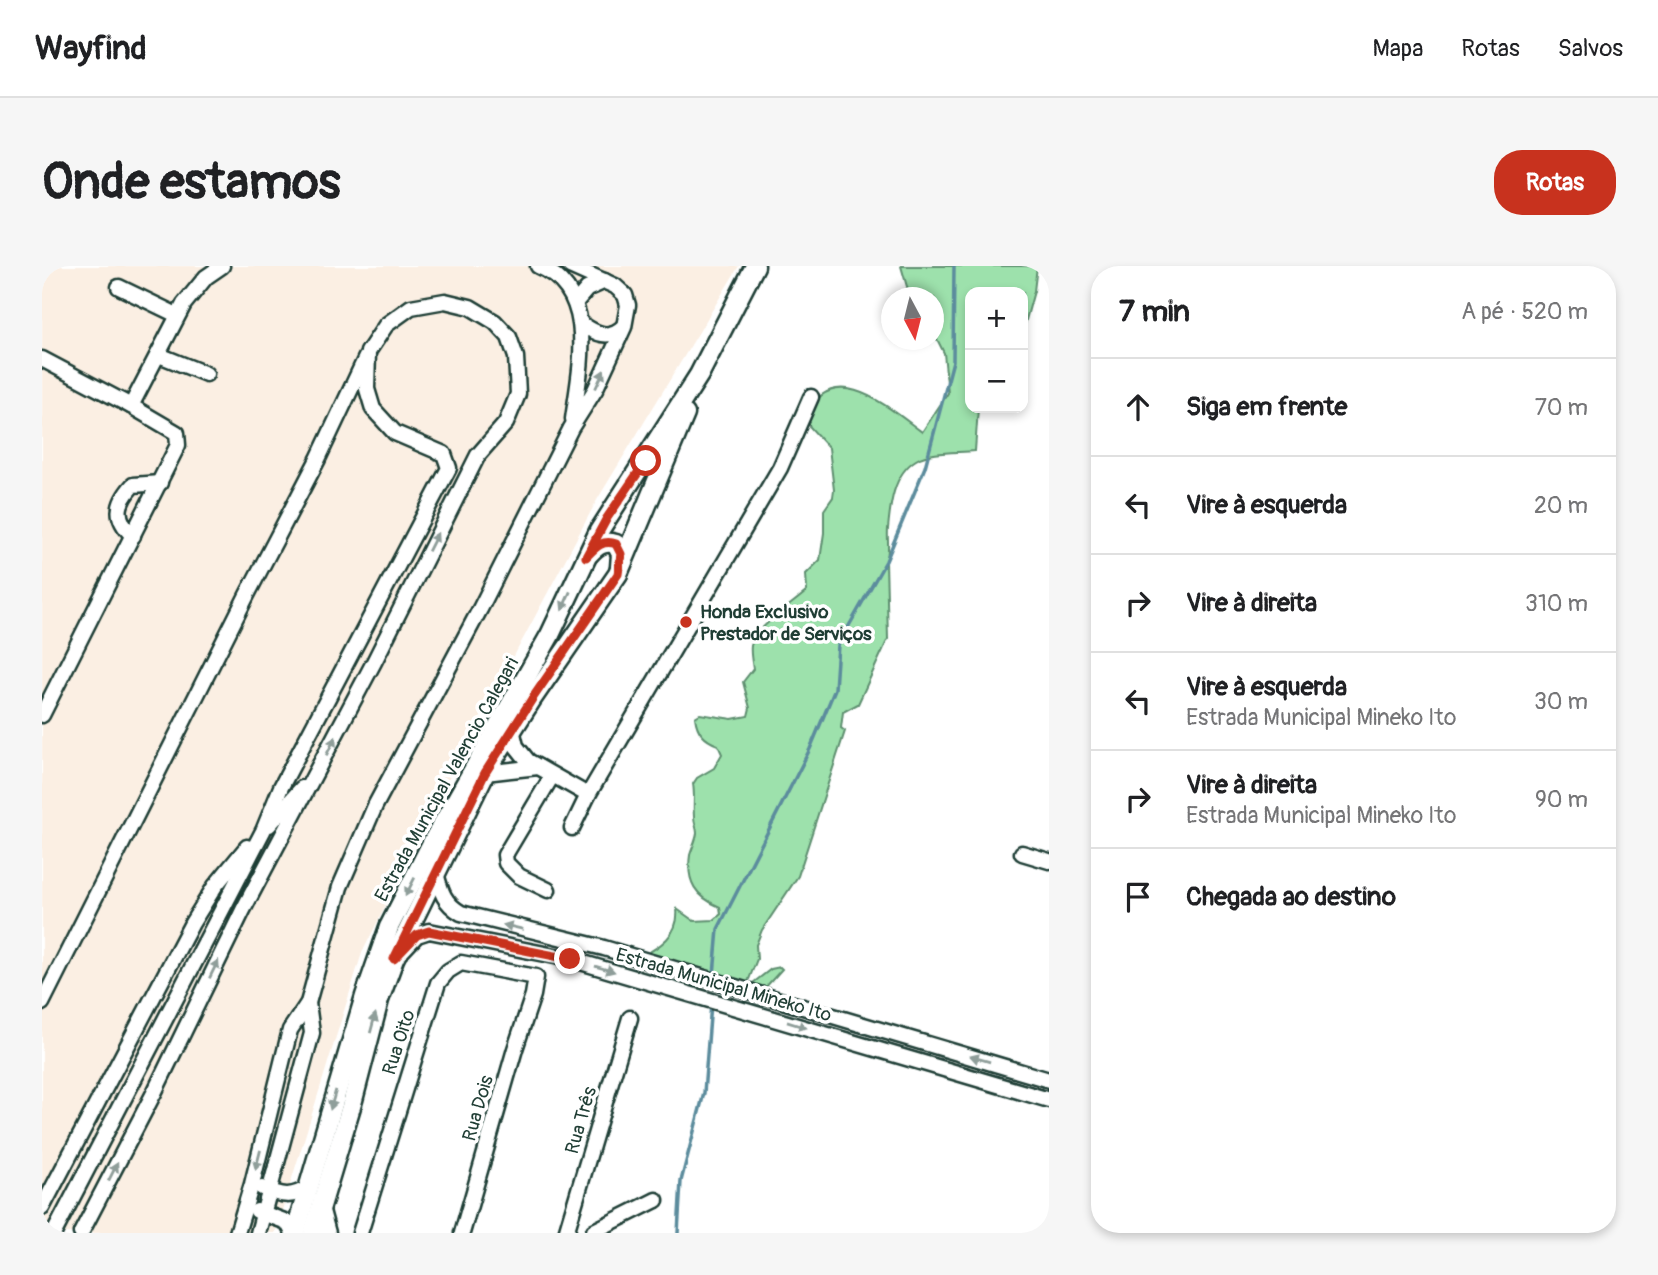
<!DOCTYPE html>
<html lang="pt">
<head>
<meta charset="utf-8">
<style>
  body { margin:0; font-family:Pangolin,sans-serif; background:#f6f6f6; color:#202124 }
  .controls { position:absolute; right:21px; top:21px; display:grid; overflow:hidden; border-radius:14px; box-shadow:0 4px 10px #0003 }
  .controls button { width:63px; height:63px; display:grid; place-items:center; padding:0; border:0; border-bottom:2px solid #e0e0e0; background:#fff; color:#202124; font:35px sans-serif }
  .compass { position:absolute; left:839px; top:21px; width:63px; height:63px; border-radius:50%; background:#fff; box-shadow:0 4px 10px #0003; rotate:173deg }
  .stop { position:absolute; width:21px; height:21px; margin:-16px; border:5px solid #c8321e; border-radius:50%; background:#fff }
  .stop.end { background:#c8321e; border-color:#fff; box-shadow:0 2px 7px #0008 }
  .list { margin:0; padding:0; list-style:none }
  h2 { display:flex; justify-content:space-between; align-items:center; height:91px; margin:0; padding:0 28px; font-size:30px }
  h2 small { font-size:23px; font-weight:400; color:#757577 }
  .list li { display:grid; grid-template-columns:46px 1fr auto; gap:21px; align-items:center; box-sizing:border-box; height:98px; padding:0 28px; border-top:2px solid #e0e0e0 }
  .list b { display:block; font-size:26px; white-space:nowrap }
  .list p { margin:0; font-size:23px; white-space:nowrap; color:#757577 }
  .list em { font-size:23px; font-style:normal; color:#757577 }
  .icon { flex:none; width:38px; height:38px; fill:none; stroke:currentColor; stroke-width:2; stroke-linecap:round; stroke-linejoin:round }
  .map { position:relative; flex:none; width:1007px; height:967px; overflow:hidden; border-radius:28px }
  header { display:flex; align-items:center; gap:42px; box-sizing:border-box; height:98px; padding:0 35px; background:#fff; border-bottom:2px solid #e0e0e0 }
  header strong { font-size:33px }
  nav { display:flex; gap:38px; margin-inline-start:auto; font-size:24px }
  .intro { display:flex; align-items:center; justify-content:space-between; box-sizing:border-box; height:168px; padding:0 42px }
  h1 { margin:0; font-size:49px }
  .button { padding:18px 32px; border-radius:28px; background:#c8321e; color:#fff; font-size:24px; font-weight:700 }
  main { display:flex; gap:42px; padding:0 42px }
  aside { flex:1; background:#fff; border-radius:28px; box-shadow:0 4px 10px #0003 }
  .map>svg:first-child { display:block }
  .built { fill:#fbefe3 }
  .green { fill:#9de1ac; stroke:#5e8f70; stroke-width:2 }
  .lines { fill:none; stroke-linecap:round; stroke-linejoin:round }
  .stream { stroke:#5b8c9d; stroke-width:3.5 }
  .minor-casing { stroke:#1f3d34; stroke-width:19 }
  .major-casing { stroke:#1f3d34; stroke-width:23 }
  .minor { stroke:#fff; stroke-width:14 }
  .major { stroke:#fff; stroke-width:18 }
  .oneway { fill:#8f9e9a }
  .route { stroke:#c8321e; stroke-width:9 }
  .poi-dot { fill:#c8321e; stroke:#fff; stroke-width:2.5 }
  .labels { text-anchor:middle; stroke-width:7; stroke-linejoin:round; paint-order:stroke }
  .poi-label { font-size:19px; font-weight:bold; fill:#1f3d34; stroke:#fff; text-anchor:start }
  .street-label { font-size:19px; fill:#1f3d34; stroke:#fff }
</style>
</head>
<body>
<header>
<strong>Wayfind</strong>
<nav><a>Mapa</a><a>Rotas</a><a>Salvos</a></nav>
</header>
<div class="intro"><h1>Onde estamos</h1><a class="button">Rotas</a></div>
<main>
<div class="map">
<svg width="1007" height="967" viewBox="0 0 1007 967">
  <rect width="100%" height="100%" fill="#fff"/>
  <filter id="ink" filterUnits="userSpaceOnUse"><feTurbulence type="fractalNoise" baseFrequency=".0143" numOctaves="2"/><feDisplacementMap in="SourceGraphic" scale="14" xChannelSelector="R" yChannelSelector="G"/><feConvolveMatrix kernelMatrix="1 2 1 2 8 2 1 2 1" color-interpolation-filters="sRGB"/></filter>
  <g filter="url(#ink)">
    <polygon class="built" points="0,0 697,0 555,234 405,516 320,687 233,967 0,967"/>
    <path class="green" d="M859 0H995L992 25 981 65V26H928V142H936L933 185C915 187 889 185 874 194 851 208 848 240 846 263 845 274 848 285 844 295L846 373 816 438 801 446 799 462 803 465 756 610 720 664 714 679 715 693 706 716 711 717 729 703 738 701 740 703 712 734 603 703 596 696 597 692C618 681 638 668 635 643L652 655 672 654 679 648 678 641C654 631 644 616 648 589 650 582 654 575 655 567 655 562 652 557 652 551 651 540 653 529 651 518L655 512 672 502 680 488 676 479C662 474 655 466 653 451L658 448 690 453 706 450 708 442 701 416 711 403C710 396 708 387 709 380 711 363 751 338 765 325L764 308 778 294 782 267V244L791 231 792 224 787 182 768 161 764 150C791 91 847 142 880 166L906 127 902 87 892 67V32L868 31Z"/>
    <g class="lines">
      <g class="stream">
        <polyline points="672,709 676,663 768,483 793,423 796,379 844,295 883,201 911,95 912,0"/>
        <polyline points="636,967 639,915 662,827 669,738"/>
      </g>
      <defs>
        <g id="minor">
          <path d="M496 0C557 25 538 103 531 153"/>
          <polyline points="77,21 135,49"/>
          <polyline points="533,37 545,23 563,15"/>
          <path d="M540 58C554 68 567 74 581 61"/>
          <polyline points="117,89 164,108"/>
          <polyline points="0,93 89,140 142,38 164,11 180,0"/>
          <path d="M91 270C72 252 74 238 91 219L118 217"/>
          <polyline points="0,449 136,179 135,167 89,140"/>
          <polyline points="470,463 474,480 486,495 546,529"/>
          <polyline points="443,507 496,501"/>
          <polyline points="227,559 260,522"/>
          <polyline points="530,562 546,529 738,202 769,131"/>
          <polyline points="980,587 1007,595"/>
          <path d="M394 607C399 626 402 637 419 647L562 682 1007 814"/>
          <polyline points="506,624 477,610 464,597 463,589 510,510"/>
          <polyline points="360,685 375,669 387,665 528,693 1007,834"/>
          <polyline points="0,737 205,329 276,193 324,91"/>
          <path d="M220 922C240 930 250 933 268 920"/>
          <polyline points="279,941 286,967"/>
          <polyline points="0,942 150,657 173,620 205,581"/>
          <polyline points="215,945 245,956 251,967"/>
          <polyline points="552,965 614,934"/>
          <polyline points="12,967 221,565 239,521 407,202 402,188 353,167 331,143 325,123 326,86 344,59 369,41 403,35 428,41 453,56 467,71 474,91 476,128 464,157 436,189 332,396 201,644 113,825 39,967"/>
          <polyline points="195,967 210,918 248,764 266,737 298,621 333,540 438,343 529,162 553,124 582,61 586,39 583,29 573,20 528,0"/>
          <polyline points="216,967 270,767 266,737"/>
          <polyline points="318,967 396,717 406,705 419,697 494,711 491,729 473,783 420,967"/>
          <polyline points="524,967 588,752"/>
        </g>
        <g id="major">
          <path d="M547 288C555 279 563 274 574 278L579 288 578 301"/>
          <polyline points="253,967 323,730 347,661 392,573 508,369 557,265 657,109 713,0"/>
          <polyline points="271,967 311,834 337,734 352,693 443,507 490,433 576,308 643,148"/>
        </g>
      </defs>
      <use href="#minor" class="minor-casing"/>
      <use href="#major" class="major-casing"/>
      <use href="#minor" class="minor"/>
      <use href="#major" class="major"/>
    </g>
    <defs><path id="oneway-solid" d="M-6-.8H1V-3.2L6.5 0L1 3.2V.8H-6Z" transform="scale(1.75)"/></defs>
    <g class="oneway">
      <use href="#oneway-solid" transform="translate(558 113) rotate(-65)"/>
      <use href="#oneway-solid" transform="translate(391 276) rotate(-63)"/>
      <use href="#oneway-solid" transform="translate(524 335) rotate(114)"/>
      <use href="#oneway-solid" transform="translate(289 480) rotate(-63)"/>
      <use href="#oneway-solid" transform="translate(368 621) rotate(117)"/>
      <use href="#oneway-solid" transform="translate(471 661) rotate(-167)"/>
      <use href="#oneway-solid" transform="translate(172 703) rotate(-64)"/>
      <use href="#oneway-solid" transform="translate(563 703) rotate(16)"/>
      <use href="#oneway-solid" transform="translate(331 757) rotate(-75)"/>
      <use href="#oneway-solid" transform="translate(755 759) rotate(17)"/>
      <use href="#oneway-solid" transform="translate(938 793) rotate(-164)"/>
      <use href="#oneway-solid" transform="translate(291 834) rotate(106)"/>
      <use href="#oneway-solid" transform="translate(216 894) rotate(104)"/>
      <use href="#oneway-solid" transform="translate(71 906) rotate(-63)"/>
    </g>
  </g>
  <g class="lines" filter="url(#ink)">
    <path class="route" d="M528 693 387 665 375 669 352 693 443 507 490 433 576 308 579 288 574 278C560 273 553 282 544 291L565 252 604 195"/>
  </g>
  <circle class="poi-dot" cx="644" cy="356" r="7"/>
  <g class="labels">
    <g class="poi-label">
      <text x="658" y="352">Honda Exclusivo<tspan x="658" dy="22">Prestador de Serviços</tspan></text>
    </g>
    <g class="street-label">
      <text transform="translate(404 513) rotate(-61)" y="7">Estrada Municipal Valencio Calegari</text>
      <text transform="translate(682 718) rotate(16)" y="7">Estrada Municipal Mineko Ito</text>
      <text transform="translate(356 776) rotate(-72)" y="7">Rua Oito</text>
      <text transform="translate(435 842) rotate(-74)" y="7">Rua Dois</text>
      <text transform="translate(538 854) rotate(-74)" y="7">Rua Três</text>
    </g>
  </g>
</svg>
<div class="controls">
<button>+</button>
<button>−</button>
</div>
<svg class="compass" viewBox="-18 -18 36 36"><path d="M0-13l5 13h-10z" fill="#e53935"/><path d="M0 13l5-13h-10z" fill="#757577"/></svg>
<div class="stop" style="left:604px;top:195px"></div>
<div class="stop end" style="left:528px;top:693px"></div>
</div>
<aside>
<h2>7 min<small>A pé · 520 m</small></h2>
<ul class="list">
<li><svg class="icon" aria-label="ahead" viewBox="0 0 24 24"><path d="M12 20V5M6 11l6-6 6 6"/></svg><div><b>Siga em frente</b></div><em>70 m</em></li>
<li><svg class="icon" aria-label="left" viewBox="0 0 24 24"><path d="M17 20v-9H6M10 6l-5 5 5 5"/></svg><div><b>Vire à esquerda</b></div><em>20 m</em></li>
<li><svg class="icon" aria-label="right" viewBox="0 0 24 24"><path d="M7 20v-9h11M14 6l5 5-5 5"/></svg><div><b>Vire à direita</b></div><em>310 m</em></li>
<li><svg class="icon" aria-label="left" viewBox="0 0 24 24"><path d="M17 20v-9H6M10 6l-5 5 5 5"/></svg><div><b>Vire à esquerda</b><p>Estrada Municipal Mineko Ito</p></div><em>30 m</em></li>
<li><svg class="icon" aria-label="right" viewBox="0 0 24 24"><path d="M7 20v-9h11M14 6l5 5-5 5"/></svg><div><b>Vire à direita</b><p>Estrada Municipal Mineko Ito</p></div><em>90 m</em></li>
<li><svg class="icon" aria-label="arrive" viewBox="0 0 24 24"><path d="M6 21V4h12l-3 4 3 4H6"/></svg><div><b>Chegada ao destino</b></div></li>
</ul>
</aside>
</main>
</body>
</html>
